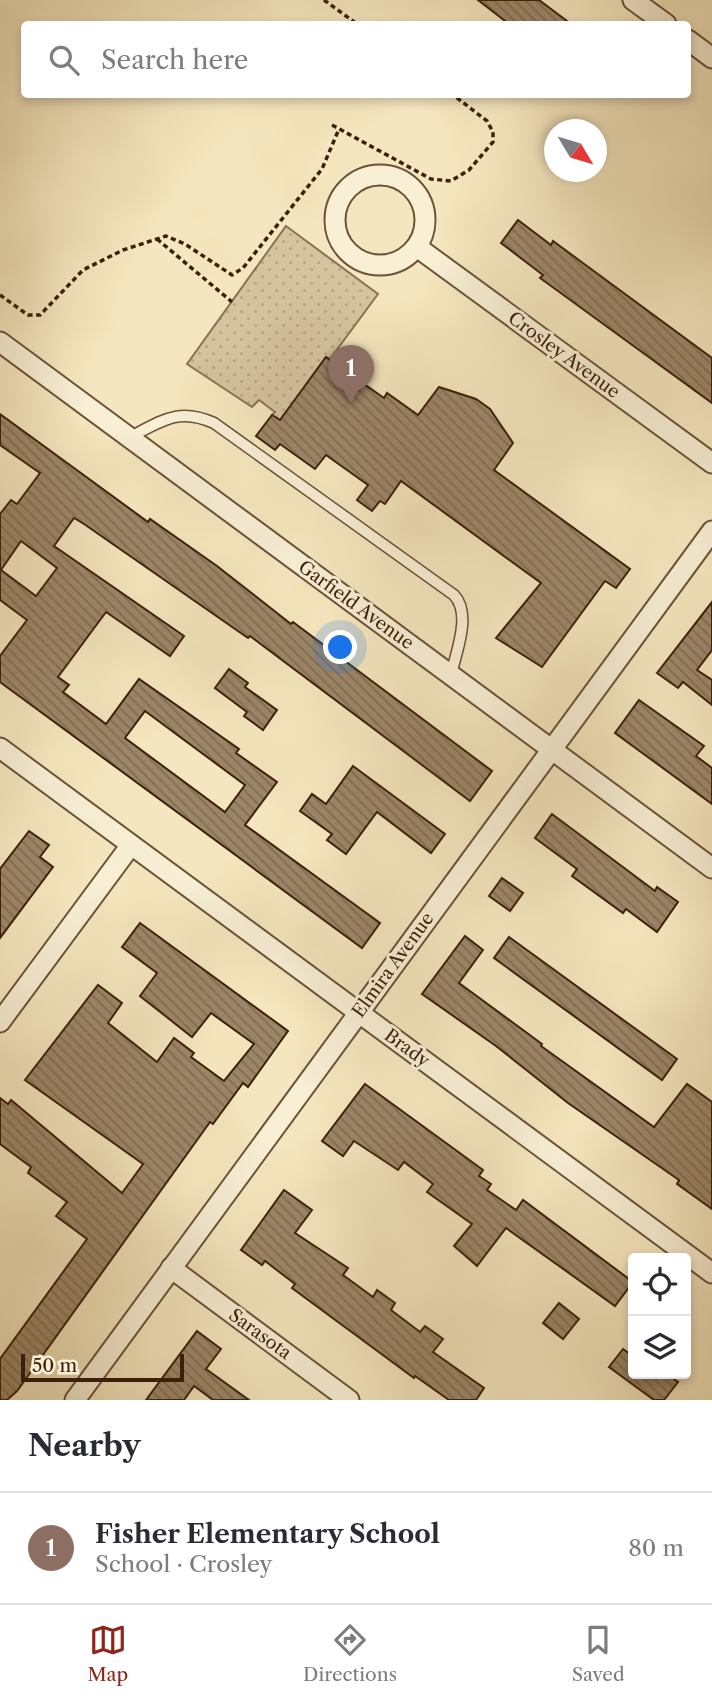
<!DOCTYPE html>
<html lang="en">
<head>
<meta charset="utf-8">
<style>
  body { margin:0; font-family:"Libre Caslon Text",serif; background:#f2f2f3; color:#2b2b33 }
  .controls { position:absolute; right:21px; bottom:21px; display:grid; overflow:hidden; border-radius:7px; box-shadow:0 4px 10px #0003 }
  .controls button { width:63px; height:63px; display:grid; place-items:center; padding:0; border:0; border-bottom:2px solid #e1e1e2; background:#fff; color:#2b2b33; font:35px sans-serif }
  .compass { position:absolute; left:544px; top:119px; width:63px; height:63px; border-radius:50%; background:#fff; box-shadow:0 4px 10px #0003; rotate:128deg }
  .scale { position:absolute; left:21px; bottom:18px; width:163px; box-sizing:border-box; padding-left:7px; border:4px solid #3d1f0a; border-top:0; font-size:19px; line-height:24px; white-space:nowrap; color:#3d1f0a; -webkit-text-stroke:5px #f8efd5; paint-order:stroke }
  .you { position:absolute; left:341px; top:648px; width:24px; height:24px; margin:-18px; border:5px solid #fff; border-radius:50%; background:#1a73e8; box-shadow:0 0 0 10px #1a73e833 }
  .badge { display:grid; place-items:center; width:46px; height:46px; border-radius:50%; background:#8f2418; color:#fff; font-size:23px; font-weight:700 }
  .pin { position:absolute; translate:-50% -58px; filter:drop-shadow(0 2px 4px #0008) }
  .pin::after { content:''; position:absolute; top:37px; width:24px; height:21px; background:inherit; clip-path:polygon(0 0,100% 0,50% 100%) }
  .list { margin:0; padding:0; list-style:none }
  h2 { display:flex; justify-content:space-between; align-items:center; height:91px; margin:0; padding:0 28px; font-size:30px }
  h2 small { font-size:23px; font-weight:400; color:#7c7c81 }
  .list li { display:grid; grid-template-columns:46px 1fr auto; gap:21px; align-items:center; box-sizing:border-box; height:112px; padding:0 28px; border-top:2px solid #e1e1e2 }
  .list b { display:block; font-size:26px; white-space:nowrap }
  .list p { margin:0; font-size:23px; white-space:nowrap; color:#7c7c81 }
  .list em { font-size:23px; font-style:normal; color:#7c7c81 }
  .icon { flex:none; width:38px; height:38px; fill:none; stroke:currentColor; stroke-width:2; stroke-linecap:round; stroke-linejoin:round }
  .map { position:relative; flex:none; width:712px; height:1400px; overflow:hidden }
  .search { position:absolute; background:#fff; box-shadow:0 4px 10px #0003; left:21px; right:21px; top:21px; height:77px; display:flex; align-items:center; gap:18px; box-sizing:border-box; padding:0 24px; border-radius:7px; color:#7c7c81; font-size:26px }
  .sheet { height:203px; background:#fff }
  nav { display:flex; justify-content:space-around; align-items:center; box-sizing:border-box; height:98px; border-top:2px solid #e1e1e2; background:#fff; font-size:19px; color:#7c7c81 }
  nav a { display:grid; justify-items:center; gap:4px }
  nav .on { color:#8f2418 }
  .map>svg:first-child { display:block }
  .park { fill:url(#park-dots); stroke:#897254; stroke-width:2 }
  .building { fill:url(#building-back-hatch); stroke:#3d1f0a; stroke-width:2; fill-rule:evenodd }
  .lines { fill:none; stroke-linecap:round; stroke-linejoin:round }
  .lane-casing { stroke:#6b5137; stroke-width:13 }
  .street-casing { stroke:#6b5137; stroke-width:23 }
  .path { stroke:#3d1f0a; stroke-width:3.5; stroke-dasharray:5 3.5; stroke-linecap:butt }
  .lane { stroke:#f8efd5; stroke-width:10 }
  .street { stroke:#f8efd5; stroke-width:19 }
  .labels { text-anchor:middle; stroke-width:6; stroke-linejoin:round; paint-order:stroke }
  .street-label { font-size:18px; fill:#3d1f0a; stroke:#f8efd5 }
</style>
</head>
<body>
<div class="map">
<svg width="712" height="1400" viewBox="0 0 712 1400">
  <defs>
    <pattern id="park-dots" width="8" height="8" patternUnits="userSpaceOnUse" patternTransform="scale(1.75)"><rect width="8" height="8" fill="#d5c49f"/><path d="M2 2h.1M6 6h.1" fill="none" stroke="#b8a888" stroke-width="1.8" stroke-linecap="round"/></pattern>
    <pattern id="building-back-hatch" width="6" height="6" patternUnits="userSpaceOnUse" patternTransform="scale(1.75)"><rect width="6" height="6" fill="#9c8668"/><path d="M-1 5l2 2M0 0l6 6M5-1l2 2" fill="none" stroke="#806d54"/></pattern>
  </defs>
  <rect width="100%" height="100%" fill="#f4e6be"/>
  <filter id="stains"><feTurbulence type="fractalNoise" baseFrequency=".00286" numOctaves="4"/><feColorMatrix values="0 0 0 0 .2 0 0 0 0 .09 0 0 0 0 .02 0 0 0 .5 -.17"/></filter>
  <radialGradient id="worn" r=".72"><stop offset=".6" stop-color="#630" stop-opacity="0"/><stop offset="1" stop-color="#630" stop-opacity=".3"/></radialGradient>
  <polygon class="park" points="286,226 378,294 330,359 327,358 280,420 272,415 275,412 259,400 252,407 187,364"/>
  <g class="building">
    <polygon points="478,0 539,0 571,24 509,24"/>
    <polygon points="518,220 551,245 553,241 712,358 712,403 540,278 543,275 501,243"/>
    <polygon points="326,357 384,398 387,393 418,415 439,387 476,399 490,409 513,443 494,470 630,569 616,588 605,581 542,667 496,638 541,583 401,481 385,504 380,501 372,511 357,500 368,485 326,455 315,469 280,444 275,450 256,436 272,415 280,420"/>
    <path d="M0 414 148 522 150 519 217 566 291 624 293 622 492 771 470 801 250 636 248 638 84 524 74 518 54 546 184 636 170 656 106 612 58 677 69 685 63 692 106 724 139 679 239 749 236 753 277 782 245 825 380 923 362 948 0 682V656L27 620 0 600V514L11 500 17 504 40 473 0 445ZM21 541 57 568 36 596 1 570ZM145 711 245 785 225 812 125 738Z"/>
    <polygon points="712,602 712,650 697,670 712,680 712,705 683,682 678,688 657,673"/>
    <polygon points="229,669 248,683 245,687 277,710 263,730 244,716 247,712 215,688"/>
    <polygon points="639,700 704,746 696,756 712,768 712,804 615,733"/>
    <polygon points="353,766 445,834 431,853 377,812 346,854 327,840 332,834 300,811 312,794 326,804"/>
    <polygon points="552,814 655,891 657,887 678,902 657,932 626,909 623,913 572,876 577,869 535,838"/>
    <polygon points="29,831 49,845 40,857 53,867 0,938 0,869"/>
    <polygon points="502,878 523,893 510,911 489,896"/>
    <polygon points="140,923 288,1031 248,1087 243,1083 213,1124 210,1122 17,1391 7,1400 0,1400 0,1359 87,1239 56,1216 67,1202 28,1173 31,1167 0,1144 0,1098 8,1104 11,1100 122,1193 143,1164 25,1080 98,985 122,1003 108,1023 157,1062 174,1038 194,1053 191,1057 224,1081 254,1044 211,1013 192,1037 140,996 157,973 122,947"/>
    <polygon points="465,936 483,950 459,983 542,1044 541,1046 654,1127 687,1084 712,1102 712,1209 677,1184 679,1180 568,1103 496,1046 422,994"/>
    <polygon points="509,937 677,1059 662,1080 494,958"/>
    <polygon points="365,1084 483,1170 479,1176 491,1184 487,1190 516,1210 523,1200 633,1282 615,1306 506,1228 477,1266 454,1246 472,1224 427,1192 433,1184 404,1162 398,1170 354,1141 343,1156 322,1141"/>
    <polygon points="284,1190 312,1210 295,1233 348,1268 343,1275 373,1297 377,1290 395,1303 391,1310 420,1332 425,1326 443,1339 433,1352 484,1388 476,1400 449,1400 415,1376 414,1378 292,1288 295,1284 265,1261 262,1265 241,1250"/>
    <polygon points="559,1303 579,1319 563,1339 543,1323"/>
    <polygon points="197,1331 221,1349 206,1369 249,1400 213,1400 194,1386 184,1400 146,1400"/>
    <polygon points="623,1349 633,1356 633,1374 667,1374 678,1382 664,1400 654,1400 609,1367"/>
  </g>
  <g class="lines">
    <defs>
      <path id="lane" d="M130 437C162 421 178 407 214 423L454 595C472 614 456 652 451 675"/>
      <g id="street">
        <polyline points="633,0 666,24"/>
        <polyline points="688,40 712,58"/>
        <circle cx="380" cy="220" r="45"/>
        <polyline points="417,247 712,463"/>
        <polyline points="0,342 712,868"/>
        <polyline points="0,748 712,1273"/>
        <polyline points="0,1022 131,845"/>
        <polyline points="171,1268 349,1400"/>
        <polyline points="75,1400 712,531"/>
      </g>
    </defs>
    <use href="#lane" class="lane-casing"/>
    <use href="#street" class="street-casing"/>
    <g class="path">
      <polyline points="324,0 357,24"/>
      <polyline points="332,125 431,179 451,181 469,170 493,142 493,132 487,121 452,94"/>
      <polyline points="157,239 232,302"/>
      <polyline points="401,261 401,268"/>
      <polyline points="0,295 28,315 40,315 83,270 123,250 166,236 185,244 232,275 243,268 322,169 339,129"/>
    </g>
    <use href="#lane" class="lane"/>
    <use href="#street" class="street"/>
  </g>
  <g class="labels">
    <g class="street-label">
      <text transform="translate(564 355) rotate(36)" y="6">Crosley Avenue</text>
      <text transform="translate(356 605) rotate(36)" y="6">Garfield Avenue</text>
      <text transform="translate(393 965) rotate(-54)" y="6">Elmira Avenue</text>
      <text transform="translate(407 1048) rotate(36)" y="6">Brady</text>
      <text transform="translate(260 1334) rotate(36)" y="6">Sarasota</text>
    </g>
  </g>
  <rect width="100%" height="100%" filter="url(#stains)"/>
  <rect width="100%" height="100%" fill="url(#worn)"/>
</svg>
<div class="controls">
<button><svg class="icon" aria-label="locate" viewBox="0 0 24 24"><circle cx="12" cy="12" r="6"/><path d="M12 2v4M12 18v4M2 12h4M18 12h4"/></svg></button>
<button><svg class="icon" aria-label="layers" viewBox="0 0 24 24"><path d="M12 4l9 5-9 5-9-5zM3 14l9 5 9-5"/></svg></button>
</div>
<svg class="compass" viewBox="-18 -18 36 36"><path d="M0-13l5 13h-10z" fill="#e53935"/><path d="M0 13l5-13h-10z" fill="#7c7c81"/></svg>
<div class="scale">50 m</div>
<div class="you"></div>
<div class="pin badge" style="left:351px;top:403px;background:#8d6e63">1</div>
<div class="search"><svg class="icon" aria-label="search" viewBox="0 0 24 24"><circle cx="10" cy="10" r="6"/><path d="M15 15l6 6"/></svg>Search here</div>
</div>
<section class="sheet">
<h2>Nearby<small></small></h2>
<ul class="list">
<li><span class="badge" style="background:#8d6e63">1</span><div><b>Fisher Elementary School</b><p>School · Crosley</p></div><em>80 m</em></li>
</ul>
</section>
<nav>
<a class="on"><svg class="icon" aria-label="map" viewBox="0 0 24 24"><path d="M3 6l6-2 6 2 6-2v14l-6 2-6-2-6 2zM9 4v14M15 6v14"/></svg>Map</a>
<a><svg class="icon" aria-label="directions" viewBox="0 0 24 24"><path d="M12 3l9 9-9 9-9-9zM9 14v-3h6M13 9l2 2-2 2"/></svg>Directions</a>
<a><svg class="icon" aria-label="saved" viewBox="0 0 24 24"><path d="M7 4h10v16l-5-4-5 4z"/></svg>Saved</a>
</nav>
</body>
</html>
